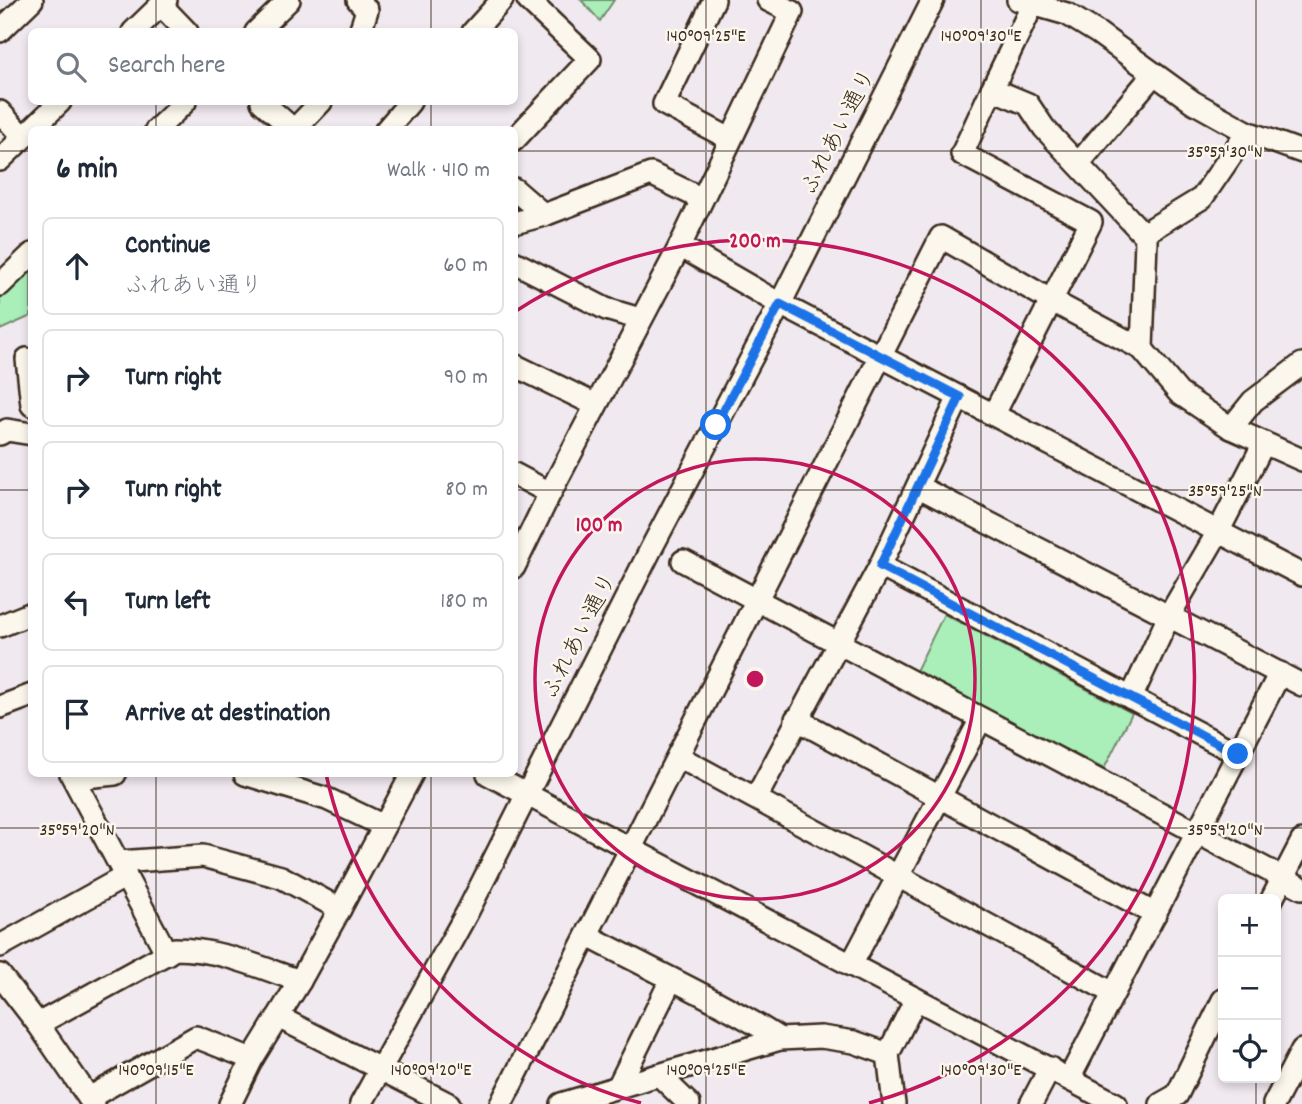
<!DOCTYPE html>
<html lang="en">
<head>
<meta charset="utf-8">
<style>
  body { margin:0; font-family:Dekko,"Klee One",sans-serif; background:#f6f6f7; color:#1f2937 }
  .controls { position:absolute; right:21px; bottom:21px; display:grid; overflow:hidden; border-radius:10px; box-shadow:0 4px 10px #0003 }
  .controls button { width:63px; height:63px; display:grid; place-items:center; padding:0; border:0; border-bottom:2px solid #e0e1e3; background:#fff; color:#1f2937; font:35px sans-serif }
  .stop { position:absolute; width:21px; height:21px; margin:-16px; border:5px solid #1a73e8; border-radius:50%; background:#fff }
  .stop.end { background:#1a73e8; border-color:#fff; box-shadow:0 2px 7px #0008 }
  .list { margin:0; padding:0; list-style:none }
  h2 { display:flex; justify-content:space-between; align-items:center; height:91px; margin:0; padding:0 28px; font-size:30px }
  h2 small { font-size:23px; font-weight:400; color:#747a83 }
  .list li { display:grid; grid-template-columns:46px 1fr auto; gap:21px; align-items:center; box-sizing:border-box; height:98px; margin:0 14px 14px; padding:0 14px; border:2px solid #e0e1e3; border-radius:10px }
  .list b { display:block; font-size:26px; white-space:nowrap }
  .list p { margin:0; font-size:23px; white-space:nowrap; color:#747a83 }
  .list em { font-size:23px; font-style:normal; color:#747a83 }
  .icon { flex:none; width:38px; height:38px; fill:none; stroke:currentColor; stroke-width:2; stroke-linecap:round; stroke-linejoin:round }
  .map { position:relative; flex:none; width:1302px; height:1104px; overflow:hidden }
  .search { position:absolute; background:#fff; box-shadow:0 4px 10px #0003; left:28px; top:28px; width:490px; height:77px; display:flex; align-items:center; gap:18px; box-sizing:border-box; padding:0 24px; border-radius:10px; color:#747a83; font-size:26px }
  .panel { position:absolute; background:#fff; box-shadow:0 4px 10px #0003; left:28px; top:126px; width:490px; height:651px; border-radius:10px }
  .map>svg:first-child { display:block }
  .green { fill:#aaeeba; stroke:#728c6c; stroke-width:2 }
  .lines { fill:none; stroke-linecap:round; stroke-linejoin:round }
  .minor-casing { stroke:#3b2a1e; stroke-width:26 }
  .minor { stroke:#fbf7ec; stroke-width:21 }
  .route { stroke:#1a73e8; stroke-width:9 }
  .ticks { fill:none; stroke:#3b2a1e; stroke-width:2; stroke-opacity:0.45 }
  .ring { fill:none; stroke:#c2185b; stroke-width:3.5 }
  .labels { text-anchor:middle; stroke-width:5; stroke-linejoin:round; paint-order:stroke }
  .street-label { font-size:23px; fill:#3b2a1e; stroke:#fbf7ec }
  .ticks-label { font-size:18px; text-anchor:middle; fill:#3b2a1e; stroke:#fbf7ec; stroke-width:5; stroke-linejoin:round; paint-order:stroke }
  .centre { fill:#c2185b; stroke:#fbf7ec; stroke-width:3.5 }
  .ring-label { font-size:21px; text-anchor:middle; font-weight:bold; fill:#c2185b; stroke:#fbf7ec; stroke-width:5; stroke-linejoin:round; paint-order:stroke }
</style>
</head>
<body>
<div class="map">
<svg width="1302" height="1104" viewBox="0 0 1302 1104">
  <rect width="100%" height="100%" fill="#f0e9f0"/>
  <filter id="ink" filterUnits="userSpaceOnUse"><feTurbulence type="fractalNoise" baseFrequency=".0143" numOctaves="2"/><feDisplacementMap in="SourceGraphic" scale="14" xChannelSelector="R" yChannelSelector="G"/><feConvolveMatrix kernelMatrix="1 2 1 2 8 2 1 2 1" color-interpolation-filters="sRGB"/></filter>
  <g filter="url(#ink)">
    <g class="green">
      <polygon points="581,0 614,0 600,21"/>
      <polygon points="31,255 31,316 0,330 0,286"/>
      <polygon points="944,614 1132,713 1104,769 915,673"/>
    </g>
    <g class="lines">
      <defs>
        <g id="minor">
          <polyline points="358,0 367,10 360,32"/>
          <polyline points="714,0 664,104 730,139"/>
          <polyline points="1018,0 1067,14 1098,33 1193,102 1247,132 1302,152"/>
          <polyline points="161,5 187,32"/>
          <polyline points="1032,6 992,89 1028,104 1044,128 1143,234 1146,240 1142,349"/>
          <polyline points="0,31 32,0"/>
          <polyline points="133,32 166,0"/>
          <polyline points="256,32 289,0"/>
          <polyline points="473,32 502,0"/>
          <polyline points="992,89 962,154 1091,222 994,414"/>
          <polyline points="262,102 294,130"/>
          <polyline points="0,112 23,137"/>
          <polyline points="156,130 185,102"/>
          <polyline points="294,130 321,102"/>
          <polyline points="386,130 410,102"/>
          <polyline points="514,140 590,59 528,0"/>
          <polyline points="0,160 60,102"/>
          <polyline points="1078,164 1153,75"/>
          <polyline points="514,189 544,215"/>
          <polyline points="514,223 544,215 651,174 702,199"/>
          <polyline points="1143,234 1202,198 1247,132"/>
          <polyline points="680,246 780,304 882,357 1302,575"/>
          <polyline points="514,262 606,309 640,319"/>
          <polyline points="0,285 32,254"/>
          <polyline points="27,359 32,405"/>
          <polyline points="514,365 596,405"/>
          <polyline points="1231,428 1253,401 1302,364"/>
          <polyline points="0,434 7,430 32,434"/>
          <polyline points="514,474 550,493"/>
          <polyline points="919,487 1302,685"/>
          <polyline points="683,561 1302,888"/>
          <polyline points="880,566 1238,754"/>
          <polyline points="514,567 550,493 680,246 792,12 768,0"/>
          <polyline points="0,626 32,613"/>
          <polyline points="1131,698 1169,616 1218,532 1264,443"/>
          <polyline points="0,707 32,695"/>
          <polyline points="796,719 1155,914"/>
          <polyline points="679,757 1113,993"/>
          <polyline points="71,774 167,954"/>
          <polyline points="245,774 327,799 384,826"/>
          <polyline points="488,774 1116,1104"/>
          <polyline points="74,778 115,774"/>
          <polyline points="756,798 880,566 959,397"/>
          <polyline points="119,862 203,856 281,877 340,909"/>
          <polyline points="1272,899 1302,841"/>
          <path d="M588 936C652 970 719 1000 780 1039"/>
          <polyline points="0,946 126,876"/>
          <polyline points="851,965 981,719"/>
          <polyline points="0,975 38,1024 93,1104"/>
          <polyline points="278,1017 449,1104"/>
          <path d="M38 1024 175 949C219 949 259 967 300 981"/>
          <polyline points="659,1075 689,1104"/>
          <polyline points="1069,1079 1280,673"/>
          <polyline points="618,1087 671,980"/>
          <polyline points="89,1098 196,1037 252,1059"/>
          <polyline points="230,1104 252,1059 300,981 340,909 412,774"/>
          <polyline points="361,1104 468,911 652,547 780,304 933,0"/>
          <polyline points="501,1104 941,237 1052,301 1142,349 1179,393 1231,428 1302,460"/>
          <polyline points="561,1104 780,1039 821,1037 854,1042 888,1054"/>
          <polyline points="894,1104 888,1054 916,999"/>
          <polyline points="1031,1104 1050,1068"/>
          <polyline points="1161,1104 1177,1095 1223,1000"/>
          <polyline points="1274,1104 1302,1050"/>
        </g>
      </defs>
      <use href="#minor" class="minor-casing"/>
      <use href="#minor" class="minor"/>
    </g>
  </g>
  <g class="lines" filter="url(#ink)">
    <polyline class="route" points="716,425 780,304 960,397 880,566 1238,754"/>
  </g>
  <path class="ticks" d="M156 0V32M431 0V32M706 0V1104M981 0V1104M1256 0V899M156 102V130M431 102V130M0 151H32M514 151H1302M0 490H32M514 490H1302M156 774V1104M431 774V1104M0 828H1302M1256 1078V1104"/>
  <g class="ring">
    <circle cx="755" cy="679" r="220"/>
    <path d="M641 1103A439 439 0 0 1 326 774M516 311A439 439 0 1 1 869 1103"/>
  </g>
  <g class="labels">
    <g class="street-label">
      <text transform="translate(837 131) rotate(-63)" y="8">ふれあい通り</text>
      <text transform="translate(578 635) rotate(-63)" y="8">ふれあい通り</text>
    </g>
  </g>
  <g class="ticks-label">
    <text x="706" y="41">140°09'25"E</text>
    <text x="981" y="41">140°09'30"E</text>
    <text x="1225" y="157">35°59'30"N</text>
    <text x="1225" y="496">35°59'25"N</text>
    <text x="77" y="835">35°59'20"N</text>
    <text x="1225" y="835">35°59'20"N</text>
    <text x="156" y="1075">140°09'15"E</text>
    <text x="431" y="1075">140°09'20"E</text>
    <text x="706" y="1075">140°09'25"E</text>
    <text x="981" y="1075">140°09'30"E</text>
  </g>
  <circle cx="755" cy="679" r="10" class="centre"/>
  <g class="ring-label">
    <text x="755" y="247">200 m</text>
    <text x="599" y="531">100 m</text>
  </g>
</svg>
<div class="controls">
<button>+</button>
<button>−</button>
<button><svg class="icon" aria-label="locate" viewBox="0 0 24 24"><circle cx="12" cy="12" r="6"/><path d="M12 2v4M12 18v4M2 12h4M18 12h4"/></svg></button>
</div>
<div class="stop" style="left:716px;top:425px"></div>
<div class="stop end" style="left:1238px;top:754px"></div>
<div class="search"><svg class="icon" aria-label="search" viewBox="0 0 24 24"><circle cx="10" cy="10" r="6"/><path d="M15 15l6 6"/></svg>Search here</div>
<section class="panel">
<h2>6 min<small>Walk · 410 m</small></h2>
<ul class="list">
<li><svg class="icon" aria-label="ahead" viewBox="0 0 24 24"><path d="M12 20V5M6 11l6-6 6 6"/></svg><div><b>Continue</b><p>ふれあい通り</p></div><em>60 m</em></li>
<li><svg class="icon" aria-label="right" viewBox="0 0 24 24"><path d="M7 20v-9h11M14 6l5 5-5 5"/></svg><div><b>Turn right</b></div><em>90 m</em></li>
<li><svg class="icon" aria-label="right" viewBox="0 0 24 24"><path d="M7 20v-9h11M14 6l5 5-5 5"/></svg><div><b>Turn right</b></div><em>80 m</em></li>
<li><svg class="icon" aria-label="left" viewBox="0 0 24 24"><path d="M17 20v-9H6M10 6l-5 5 5 5"/></svg><div><b>Turn left</b></div><em>180 m</em></li>
<li><svg class="icon" aria-label="arrive" viewBox="0 0 24 24"><path d="M6 21V4h12l-3 4 3 4H6"/></svg><div><b>Arrive at destination</b></div></li>
</ul>
</section>
</div>
</body>
</html>
